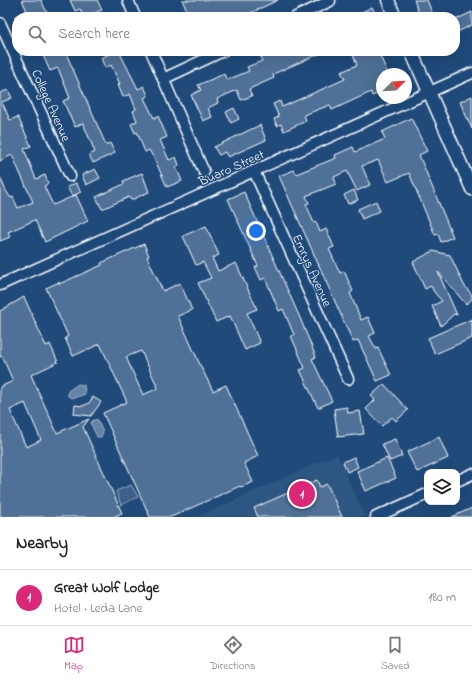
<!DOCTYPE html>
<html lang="en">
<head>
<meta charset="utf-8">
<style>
  body { margin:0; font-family:"Indie Flower",sans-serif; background:#f2f2f2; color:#222 }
  .controls { position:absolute; right:12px; bottom:12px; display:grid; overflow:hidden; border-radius:8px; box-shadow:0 4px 16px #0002 }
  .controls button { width:36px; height:36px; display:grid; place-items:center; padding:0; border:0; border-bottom:1px solid #e0e0e0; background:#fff; color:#222; font:20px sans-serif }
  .compass { position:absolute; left:376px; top:68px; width:36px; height:36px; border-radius:50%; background:#fff; box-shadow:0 4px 16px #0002; rotate:66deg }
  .you { position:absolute; left:256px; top:231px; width:14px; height:14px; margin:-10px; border:3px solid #fff; border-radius:50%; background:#1a73e8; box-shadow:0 0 0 6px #1a73e833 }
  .badge { display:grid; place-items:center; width:26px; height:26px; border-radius:50%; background:#db2777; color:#fff; font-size:13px; font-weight:700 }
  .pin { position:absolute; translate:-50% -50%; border:2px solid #fff; box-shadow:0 1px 4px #0006 }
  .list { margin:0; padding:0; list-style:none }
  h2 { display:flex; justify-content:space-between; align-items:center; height:52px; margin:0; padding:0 16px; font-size:17px }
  h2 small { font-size:13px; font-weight:400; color:#767676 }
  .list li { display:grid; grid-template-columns:26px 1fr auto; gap:12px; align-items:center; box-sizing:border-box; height:56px; padding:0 16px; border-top:1px solid #e0e0e0 }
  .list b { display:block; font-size:15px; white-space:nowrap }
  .list p { margin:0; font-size:13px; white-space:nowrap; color:#767676 }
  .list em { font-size:13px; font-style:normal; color:#767676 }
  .icon { flex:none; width:22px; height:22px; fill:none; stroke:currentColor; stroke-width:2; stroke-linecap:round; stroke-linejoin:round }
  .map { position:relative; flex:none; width:472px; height:517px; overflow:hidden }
  .search { position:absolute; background:#fff; box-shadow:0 4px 16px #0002; left:12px; right:12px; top:12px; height:44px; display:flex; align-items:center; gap:10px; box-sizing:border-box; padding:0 14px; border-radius:16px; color:#767676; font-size:15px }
  .sheet { height:108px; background:#fff }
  nav { display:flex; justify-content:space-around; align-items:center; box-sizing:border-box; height:56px; border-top:1px solid #e0e0e0; background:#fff; font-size:11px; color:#767676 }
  nav a { display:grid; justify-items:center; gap:2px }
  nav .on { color:#db2777 }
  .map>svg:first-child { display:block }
  .built { fill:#2e5683 }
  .green { fill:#3c618b; stroke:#9eb0c5 }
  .water { fill:#6583a4; stroke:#a3b5c8 }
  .building { fill:#507197; stroke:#fff; fill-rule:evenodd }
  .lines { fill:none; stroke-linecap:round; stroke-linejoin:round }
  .minor-casing { stroke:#fff; stroke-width:13 }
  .tertiary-casing { stroke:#fff; stroke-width:15 }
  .minor { stroke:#1f4a7a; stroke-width:10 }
  .tertiary { stroke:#1f4a7a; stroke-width:12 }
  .labels { text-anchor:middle; stroke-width:3; stroke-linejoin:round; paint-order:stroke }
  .street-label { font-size:13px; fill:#fff; stroke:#1f4a7a }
</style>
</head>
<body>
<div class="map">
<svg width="472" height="517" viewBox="0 0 472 517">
  <rect width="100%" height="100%" fill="#1f4a7a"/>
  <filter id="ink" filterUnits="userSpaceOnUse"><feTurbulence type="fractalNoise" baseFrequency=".025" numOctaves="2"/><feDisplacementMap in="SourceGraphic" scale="8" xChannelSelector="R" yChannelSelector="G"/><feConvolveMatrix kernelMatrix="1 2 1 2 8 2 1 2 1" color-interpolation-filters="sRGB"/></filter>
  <g filter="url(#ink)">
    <polygon class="built" points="337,454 365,517 198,517 332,456"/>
    <polygon class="green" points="131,485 138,497 121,505 116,491"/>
    <g class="water">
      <path d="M78 384 84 385 85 394C80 396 72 400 68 396V391Z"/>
      <polygon points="97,419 103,432 101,437 97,437 91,424 92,421"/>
    </g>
    <g class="building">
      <polygon points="22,0 41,0 49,17 14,17 27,11"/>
      <polygon points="70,0 97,0 102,10 84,17 80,9 75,11"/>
      <polygon points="182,0 278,0 242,17 237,17 234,12 224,17 190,17"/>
      <polygon points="414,0 427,0 434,17 420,17"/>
      <polygon points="372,7 377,17 352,17"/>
      <polygon points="472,12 472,25 455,33 455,20"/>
      <polygon points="41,51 65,51 106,145 110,143 115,153 93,163 89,155 95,152 83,123 75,127 63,101 70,98 58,68 50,71"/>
      <polygon points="116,51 119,51 138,89 144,86 148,96 144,98 154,118 158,116 167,137 160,140 169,160 176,157 179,165 176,167 182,181 167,187 155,160 149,150 145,152 137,132 135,133 131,124 137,121 133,111 136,109 130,94 123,97 118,85 120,84 111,65 105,68 101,58"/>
      <polygon points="274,51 281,51 283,55 291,51 326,51 273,74 274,78 249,89 252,96 241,100 237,90 217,99 218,103 208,108 212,117 203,121 191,95 201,90 198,85 224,74 227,80 249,71 247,67 262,61 261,57"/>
      <polygon points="352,51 378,51 388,74 382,74 382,92 372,96 371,92 332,110 330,105 322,108 304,115 306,121 284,131 281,124 277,126 274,119 279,117 273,104 280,101 282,107 345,79 341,72 357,65"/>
      <polygon points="8,90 12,98 2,102 10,120 18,117 31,146 24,149 36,179 45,175 48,184 44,186 53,205 76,195 88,221 45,242 35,220 8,232 10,237 0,241 0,177 6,191 11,198 13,197 18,208 33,202 12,155 0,161 0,93"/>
      <polygon points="472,96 472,129 460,102"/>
      <polygon points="234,108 239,119 231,123 226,112"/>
      <polygon points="411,118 427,151 419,155 453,237 441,242 438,234 435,235 409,173 388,182 378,160 362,166 370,185 357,191 347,171 334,177 336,184 306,196 309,203 306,204 314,223 316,222 320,232 326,229 334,247 329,249 340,273 344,271 353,291 350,293 361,320 368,317 375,333 369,336 376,349 378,348 391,375 377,381 358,340 353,342 279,176 294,170 296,174 336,158 335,155 353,147 355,152 385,139 382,132"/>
      <polygon points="260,125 266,140 228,157 225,152 219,155 214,147"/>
      <polygon points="95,169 100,178 86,185 82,175"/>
      <polygon points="142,173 149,192 131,200 129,197 102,209 96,197 124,184 123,181"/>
      <polygon points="76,183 81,192 72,196 67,187"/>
      <polygon points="354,190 358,200 348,204 344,195"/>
      <polygon points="244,192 300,318 316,357 312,359 332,401 318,408 300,370 305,368 291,336 294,335 289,323 283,309 279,311 265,278 261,280 255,267 258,266 228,199"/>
      <polygon points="376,201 380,211 362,219 358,209"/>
      <polygon points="206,226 219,255 212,258 218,271 236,263 257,309 247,313 260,343 245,350 230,316 216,322 198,283 211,278 203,262 196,265 183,236"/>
      <path d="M144 244 149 256 147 257 163 291 180 283 192 310 178 316 202 369 213 391 226 385 258 456 244 463 253 482 241 487 240 486 171 517H150L103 413 127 402 100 344 73 356 65 338 68 336 46 288 59 282V284L102 265 101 263ZM141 351 158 388 143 395 126 357Z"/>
      <polygon points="433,251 450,255 464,285 472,295 472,299 466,304 438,272 457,315 454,314 441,326 432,306 442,301 434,292 431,286 425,289 413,262"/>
      <path d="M24 297 46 346 50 344 58 362 31 375 57 433 89 419 83 427 122 513 113 517H0V387L13 381 2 356 0 357V311ZM25 403 41 440 26 447 10 410Z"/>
      <polygon points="472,319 472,338 435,354 428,338"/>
      <polygon points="384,384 408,410 396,421 392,417 382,426 366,409 375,400 371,396"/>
      <polygon points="93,397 101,402 91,416 74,414 75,405 83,406 89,403"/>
      <polygon points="347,407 348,413 360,411 364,434 338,437 334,409"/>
      <polygon points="439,437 448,458 417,472 407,452"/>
      <polygon points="395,439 402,456 390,461 382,444"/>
      <polygon points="354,457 358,467 347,472 343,462"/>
      <polygon points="387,458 396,478 366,491 357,471"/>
      <polygon points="317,480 320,487 327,484 342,517 258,517 254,508"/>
      <polygon points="472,508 472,517 452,517"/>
    </g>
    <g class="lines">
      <defs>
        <g id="minor">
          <polyline points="128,0 135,17"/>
          <polyline points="296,17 330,1"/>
          <polyline points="0,23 70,176"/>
          <polyline points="151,51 204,172"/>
          <polyline points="163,79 223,51"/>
          <polyline points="254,171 348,379"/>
          <polyline points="0,285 472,73"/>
          <polyline points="457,481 472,474"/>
          <polyline points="376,517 427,494"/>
        </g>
        <g id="tertiary">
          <polyline points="388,0 395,17"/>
          <polyline points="411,51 472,189"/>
        </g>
      </defs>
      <use href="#minor" class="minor-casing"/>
      <use href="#tertiary" class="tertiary-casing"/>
      <use href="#minor" class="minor"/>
      <use href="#tertiary" class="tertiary"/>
    </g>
  </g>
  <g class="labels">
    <g class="street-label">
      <text transform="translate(52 105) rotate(66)" y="5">College Avenue</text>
      <text transform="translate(231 167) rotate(-24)" y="5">Buaro Street</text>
      <text transform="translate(313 270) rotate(66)" y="5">Emrys Avenue</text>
    </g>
  </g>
</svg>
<div class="controls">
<button><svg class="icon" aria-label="layers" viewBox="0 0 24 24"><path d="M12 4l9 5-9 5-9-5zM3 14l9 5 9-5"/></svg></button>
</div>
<svg class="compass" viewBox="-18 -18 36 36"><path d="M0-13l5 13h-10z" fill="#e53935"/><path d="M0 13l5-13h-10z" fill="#767676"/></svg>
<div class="you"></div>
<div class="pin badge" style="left:302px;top:494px">1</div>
<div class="search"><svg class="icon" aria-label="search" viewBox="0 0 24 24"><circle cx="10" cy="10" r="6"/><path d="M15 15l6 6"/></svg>Search here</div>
</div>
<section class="sheet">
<h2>Nearby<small></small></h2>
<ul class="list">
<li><span class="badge">1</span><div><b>Great Wolf Lodge</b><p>Hotel · Leda Lane</p></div><em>180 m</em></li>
</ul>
</section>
<nav>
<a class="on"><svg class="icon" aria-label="map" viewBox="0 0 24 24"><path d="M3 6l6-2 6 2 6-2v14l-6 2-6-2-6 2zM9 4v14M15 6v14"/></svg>Map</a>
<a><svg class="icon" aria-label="directions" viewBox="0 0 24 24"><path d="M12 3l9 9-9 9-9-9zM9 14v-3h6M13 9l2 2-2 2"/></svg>Directions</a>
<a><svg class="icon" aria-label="saved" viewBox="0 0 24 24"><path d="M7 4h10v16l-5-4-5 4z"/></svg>Saved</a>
</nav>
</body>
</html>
